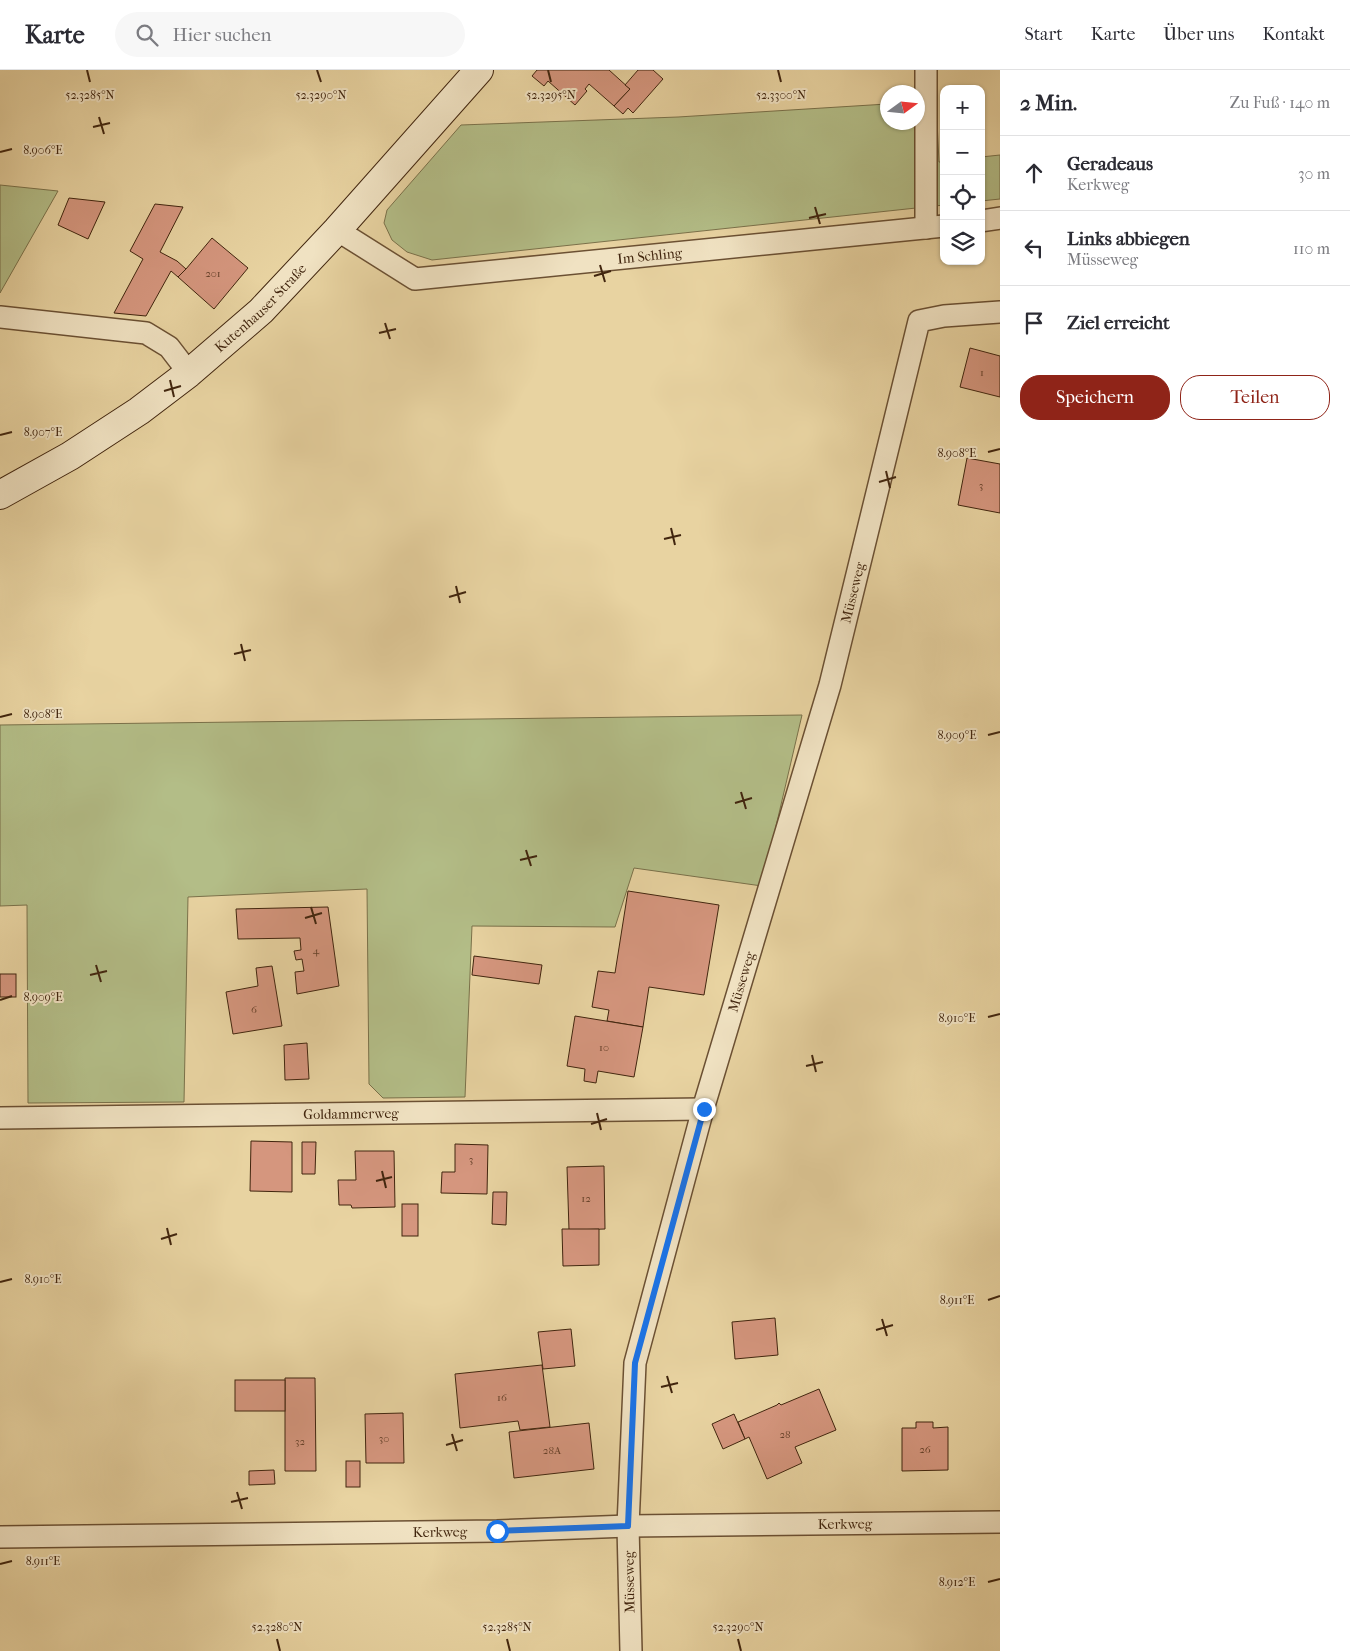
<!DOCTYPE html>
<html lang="de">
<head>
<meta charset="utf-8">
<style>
  body { margin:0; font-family:"IM FELL French Canon",serif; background:#f7f7f7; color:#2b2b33 }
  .controls { position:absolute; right:15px; top:15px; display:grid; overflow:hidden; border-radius:10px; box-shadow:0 1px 4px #0004 }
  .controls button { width:45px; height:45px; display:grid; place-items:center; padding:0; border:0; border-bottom:1px solid #e1e1e2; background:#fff; color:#2b2b33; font:25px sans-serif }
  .compass { position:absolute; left:880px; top:15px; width:45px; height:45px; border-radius:50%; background:#fff; box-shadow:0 1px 4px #0004; rotate:75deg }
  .stop { position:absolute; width:15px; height:15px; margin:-11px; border:4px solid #1a73e8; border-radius:50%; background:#fff }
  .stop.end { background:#1a73e8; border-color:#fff; box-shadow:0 1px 5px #0008 }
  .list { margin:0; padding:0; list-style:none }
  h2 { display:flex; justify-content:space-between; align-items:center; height:65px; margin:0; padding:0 20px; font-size:21px }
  h2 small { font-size:16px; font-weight:400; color:#7c7c81 }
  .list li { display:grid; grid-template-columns:32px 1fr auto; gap:15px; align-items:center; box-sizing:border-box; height:75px; padding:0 20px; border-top:1px solid #e1e1e2 }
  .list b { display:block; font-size:19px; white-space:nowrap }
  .list p { margin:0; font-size:16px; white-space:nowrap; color:#7c7c81 }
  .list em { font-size:16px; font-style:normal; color:#7c7c81 }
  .actions { display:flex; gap:10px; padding:15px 20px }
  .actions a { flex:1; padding:11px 0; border:1px solid #8f2418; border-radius:20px; text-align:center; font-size:18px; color:#8f2418 }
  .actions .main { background:#8f2418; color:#fff }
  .icon { flex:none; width:28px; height:28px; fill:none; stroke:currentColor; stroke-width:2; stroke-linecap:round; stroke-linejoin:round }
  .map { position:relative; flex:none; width:1000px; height:1581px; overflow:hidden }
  header { display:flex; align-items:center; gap:30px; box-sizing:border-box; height:70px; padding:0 25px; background:#fff; border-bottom:1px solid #e1e1e2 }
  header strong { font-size:24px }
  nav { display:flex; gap:28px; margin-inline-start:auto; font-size:18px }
  .search { width:350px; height:45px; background:#f7f7f7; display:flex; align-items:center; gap:12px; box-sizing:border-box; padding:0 18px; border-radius:28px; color:#7c7c81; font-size:19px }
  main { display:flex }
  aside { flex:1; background:#fff }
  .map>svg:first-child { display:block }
  .green { fill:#b3bd87; stroke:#7a714a }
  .building { fill:#d5967e; stroke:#41250e }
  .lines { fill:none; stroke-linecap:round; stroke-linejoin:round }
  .street-casing { stroke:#6b5033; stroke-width:24 }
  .secondary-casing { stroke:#41250e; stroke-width:30 }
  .street { stroke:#f0e2c2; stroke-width:21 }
  .secondary { stroke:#f0e2c2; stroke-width:28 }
  .route { stroke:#1a73e8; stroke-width:6 }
  .ticks { fill:none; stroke:#41250e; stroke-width:2 }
  .labels { text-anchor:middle; stroke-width:4; stroke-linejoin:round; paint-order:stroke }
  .number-label { font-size:11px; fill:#66412a }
  .street-label { font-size:14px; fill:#41250e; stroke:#f0e2c2 }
  .ticks-label { font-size:12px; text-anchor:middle; fill:#41250e; stroke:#f0e2c2; stroke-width:4; stroke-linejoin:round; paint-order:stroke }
</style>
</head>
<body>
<header>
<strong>Karte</strong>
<div class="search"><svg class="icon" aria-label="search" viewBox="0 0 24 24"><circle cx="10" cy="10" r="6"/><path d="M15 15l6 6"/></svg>Hier suchen</div>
<nav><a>Start</a><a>Karte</a><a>Über uns</a><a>Kontakt</a></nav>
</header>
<main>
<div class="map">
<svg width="1000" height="1581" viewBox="0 0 1000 1581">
  <rect width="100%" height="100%" fill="#e8d3a1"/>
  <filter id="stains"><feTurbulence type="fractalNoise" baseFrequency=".004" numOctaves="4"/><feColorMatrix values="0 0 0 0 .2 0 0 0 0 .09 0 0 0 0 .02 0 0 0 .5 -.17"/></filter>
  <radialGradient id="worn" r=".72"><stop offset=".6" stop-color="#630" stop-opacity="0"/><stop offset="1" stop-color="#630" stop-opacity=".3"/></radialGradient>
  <g class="green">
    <polygon points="936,30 939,92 944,92 944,135 432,190 407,182 392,170 384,153 387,140 461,55 678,47 887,34 888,52 918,52"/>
    <polygon points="1000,85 1000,129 981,131 981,87"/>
    <polygon points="0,115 58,121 0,223"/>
    <polygon points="802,645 762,816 634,798 615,857 472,856 465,1027 383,1028 369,1014 367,819 188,827 184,1032 28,1033 27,835 0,836 0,655"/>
  </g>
  <g class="building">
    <polygon points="537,0 609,0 630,19 614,36 589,14 585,19 587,21 575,35 548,11 544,16 532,6"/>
    <polygon points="638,0 653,0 663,9 633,43 628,38 623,44 614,36 630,19 625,15"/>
    <polygon points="69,128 105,132 88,169 58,155"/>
    <polygon points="155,134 183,137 160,182 177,191 186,199 178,207 171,201 146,246 114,243 143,189 130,181"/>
    <polygon points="212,168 248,198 214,239 178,207 186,199"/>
    <polygon points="970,278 1000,286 1000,327 960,317"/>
    <polygon points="967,388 1000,394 1000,443 958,435"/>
    <polygon points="628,821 719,835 704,925 649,917 643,957 607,951 609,940 592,937 598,901 615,903"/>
    <polygon points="328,837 339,916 297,924 295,902 304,901 302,889 296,890 294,881 301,880 300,868 238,869 236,839"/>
    <polygon points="474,886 542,895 539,914 472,905"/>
    <polygon points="272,896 282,956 233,964 226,922 258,916 256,898"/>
    <rect x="0" y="904" width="16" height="23"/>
    <polygon points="575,946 643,957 634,1007 598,1001 596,1013 584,1011 585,999 567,996"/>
    <polygon points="307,973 309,1009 285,1010 284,975"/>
    <polygon points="251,1071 292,1072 292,1122 250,1121"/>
    <polygon points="302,1072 316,1072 315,1104 302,1104"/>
    <polygon points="455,1074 488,1075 487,1124 441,1123 442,1102 455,1102"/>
    <polygon points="355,1081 394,1081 395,1137 352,1138 351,1135 339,1135 338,1110 356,1110"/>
    <polygon points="604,1096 605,1159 569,1160 567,1097"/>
    <polygon points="493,1122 507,1122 506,1155 492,1154"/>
    <rect x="402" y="1134" width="16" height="32"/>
    <polygon points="562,1159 599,1159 599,1195 563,1196"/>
    <polygon points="775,1248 778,1285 735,1289 732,1252"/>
    <polygon points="571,1259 575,1296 543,1299 538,1262"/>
    <polygon points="542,1295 550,1357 520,1360 518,1351 460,1358 455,1304"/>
    <polygon points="285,1308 315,1308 316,1401 285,1401"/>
    <rect x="235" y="1310" width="50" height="31"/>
    <polygon points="819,1319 836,1360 795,1377 802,1393 767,1409 749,1367 745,1369 738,1352 777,1335 779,1333 781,1335"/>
    <polygon points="403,1343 404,1393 366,1393 365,1344"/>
    <polygon points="734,1344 745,1369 723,1379 712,1354"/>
    <polygon points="916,1352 933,1352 933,1358 948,1357 948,1400 902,1401 902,1358 916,1358"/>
    <polygon points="589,1353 594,1399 514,1408 509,1362"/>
    <rect x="346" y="1391" width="14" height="26"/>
    <polygon points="274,1400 275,1414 249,1415 249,1401"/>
  </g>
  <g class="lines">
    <defs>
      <g id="street">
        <polyline points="926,0 926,158"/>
        <polyline points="981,151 1000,148"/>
        <path id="s1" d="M337 160 415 209 944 156"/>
        <polyline points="0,247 146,263 169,277 189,303"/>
        <path id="s2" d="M0 1048 703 1039"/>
        <path id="s3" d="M0 1467 497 1461 628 1456 1000 1452"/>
        <path id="s4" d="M631 1581 628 1456 635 1293 703 1039 830 615 919 251 944 246 1000 242"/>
      </g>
      <g id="secondary">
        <path id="s5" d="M0 425 70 386 139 341 189 303 261 241 337 160 479 0"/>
      </g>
    </defs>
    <use href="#street" class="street-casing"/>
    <use href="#secondary" class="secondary-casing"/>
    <use href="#street" class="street"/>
    <use href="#secondary" class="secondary"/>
  </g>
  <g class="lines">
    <polyline class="route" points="497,1461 628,1456 635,1293 704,1039"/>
  </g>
  <path class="ticks" d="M87 0 90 12M317 0 321 12M548 0 551 12M778 0 781 12M99 47 104 64M93 57 110 53M0 82 12 79M815 137 820 154M809 148 826 144M600 195 605 212M594 206 611 201M385 253 390 269M379 263 396 259M170 310 174 327M164 321 181 316M0 365 12 362M988 382 1000 379M886 401 890 418M879 412 896 407M671 458 675 475M664 469 681 465M456 516 460 533M449 527 466 522M241 574 245 591M234 584 251 580M0 647 12 644M988 665 1000 662M741 722 746 739M735 733 752 728M526 780 531 796M520 790 537 786M311 837 316 854M305 848 322 843M96 895 101 912M90 905 107 901M0 930 12 926M988 947 1000 944M812 985 816 1002M806 996 823 992M597 1043 601 1060M591 1054 607 1049M382 1101 386 1118M376 1111 392 1107M167 1158 171 1175M161 1169 177 1164M0 1212 12 1209M988 1230 1000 1226M882 1249 887 1266M876 1260 893 1255M667 1306 672 1323M661 1317 678 1313M452 1364 457 1381M446 1375 463 1370M237 1422 242 1439M231 1432 248 1428M0 1494 12 1491M988 1512 1000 1509M277 1569 280 1581M507 1569 510 1581M738 1569 741 1581"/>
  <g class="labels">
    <g class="number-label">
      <text x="213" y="207">201</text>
      <text x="982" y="306">1</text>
      <text x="981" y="419">3</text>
      <text x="316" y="884">4</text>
      <text x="254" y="943">6</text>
      <text x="604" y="981">10</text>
      <text x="471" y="1093">3</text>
      <text x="586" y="1132">12</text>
      <text x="502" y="1331">16</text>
      <text x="785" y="1368">28</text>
      <text x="384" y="1372">30</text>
      <text x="300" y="1375">32</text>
      <text x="925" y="1383">26</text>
      <text x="552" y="1384">28A</text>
    </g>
    <g class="street-label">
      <text dy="5" stroke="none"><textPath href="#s1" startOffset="328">Im Schling</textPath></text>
      <text dy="5" stroke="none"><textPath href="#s5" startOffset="322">Kutenhauser Straße</textPath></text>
      <text dy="5" stroke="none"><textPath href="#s4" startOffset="1089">Müsseweg</textPath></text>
      <text dy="5" stroke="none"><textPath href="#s4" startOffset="684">Müsseweg</textPath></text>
      <text dy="5" stroke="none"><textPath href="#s2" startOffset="351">Goldammerweg</textPath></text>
      <text dy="5" stroke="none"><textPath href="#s3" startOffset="845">Kerkweg</textPath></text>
      <text dy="5" stroke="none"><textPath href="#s3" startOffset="440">Kerkweg</textPath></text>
      <text transform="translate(629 1512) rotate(-91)" y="5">Müsseweg</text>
    </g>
  </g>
  <g class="ticks-label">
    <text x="90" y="29">52.3285°N</text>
    <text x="321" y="29">52.3290°N</text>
    <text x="551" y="29">52.3295°N</text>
    <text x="781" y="29">52.3300°N</text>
    <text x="43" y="84">8.906°E</text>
    <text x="43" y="366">8.907°E</text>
    <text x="957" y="387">8.908°E</text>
    <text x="43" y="648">8.908°E</text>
    <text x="957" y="669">8.909°E</text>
    <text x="43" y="931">8.909°E</text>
    <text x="957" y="952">8.910°E</text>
    <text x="43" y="1213">8.910°E</text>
    <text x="957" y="1234">8.911°E</text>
    <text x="43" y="1495">8.911°E</text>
    <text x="957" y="1516">8.912°E</text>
    <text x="277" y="1561">52.3280°N</text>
    <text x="507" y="1561">52.3285°N</text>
    <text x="738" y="1561">52.3290°N</text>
  </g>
  <rect width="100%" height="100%" filter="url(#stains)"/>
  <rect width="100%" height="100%" fill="url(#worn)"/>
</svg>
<div class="controls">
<button>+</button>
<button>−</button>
<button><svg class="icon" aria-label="locate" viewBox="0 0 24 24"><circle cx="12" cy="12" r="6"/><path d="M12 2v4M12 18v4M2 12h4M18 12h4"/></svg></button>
<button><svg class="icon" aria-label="layers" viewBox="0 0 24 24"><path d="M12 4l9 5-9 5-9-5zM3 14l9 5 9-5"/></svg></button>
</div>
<svg class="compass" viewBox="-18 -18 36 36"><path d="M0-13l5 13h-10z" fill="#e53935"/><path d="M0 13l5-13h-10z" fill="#7c7c81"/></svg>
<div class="stop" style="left:497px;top:1461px"></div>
<div class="stop end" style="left:704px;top:1039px"></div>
</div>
<aside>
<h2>2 Min.<small>Zu Fuß · 140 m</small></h2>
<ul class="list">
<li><svg class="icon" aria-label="ahead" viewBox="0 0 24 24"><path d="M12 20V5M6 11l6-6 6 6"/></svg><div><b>Geradeaus</b><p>Kerkweg</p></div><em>30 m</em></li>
<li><svg class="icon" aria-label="left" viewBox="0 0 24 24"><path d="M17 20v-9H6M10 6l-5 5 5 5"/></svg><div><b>Links abbiegen</b><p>Müsseweg</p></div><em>110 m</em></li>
<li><svg class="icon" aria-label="arrive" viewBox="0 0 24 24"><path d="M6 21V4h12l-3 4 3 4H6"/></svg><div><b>Ziel erreicht</b></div></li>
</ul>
<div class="actions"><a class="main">Speichern</a><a>Teilen</a></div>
</aside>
</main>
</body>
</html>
